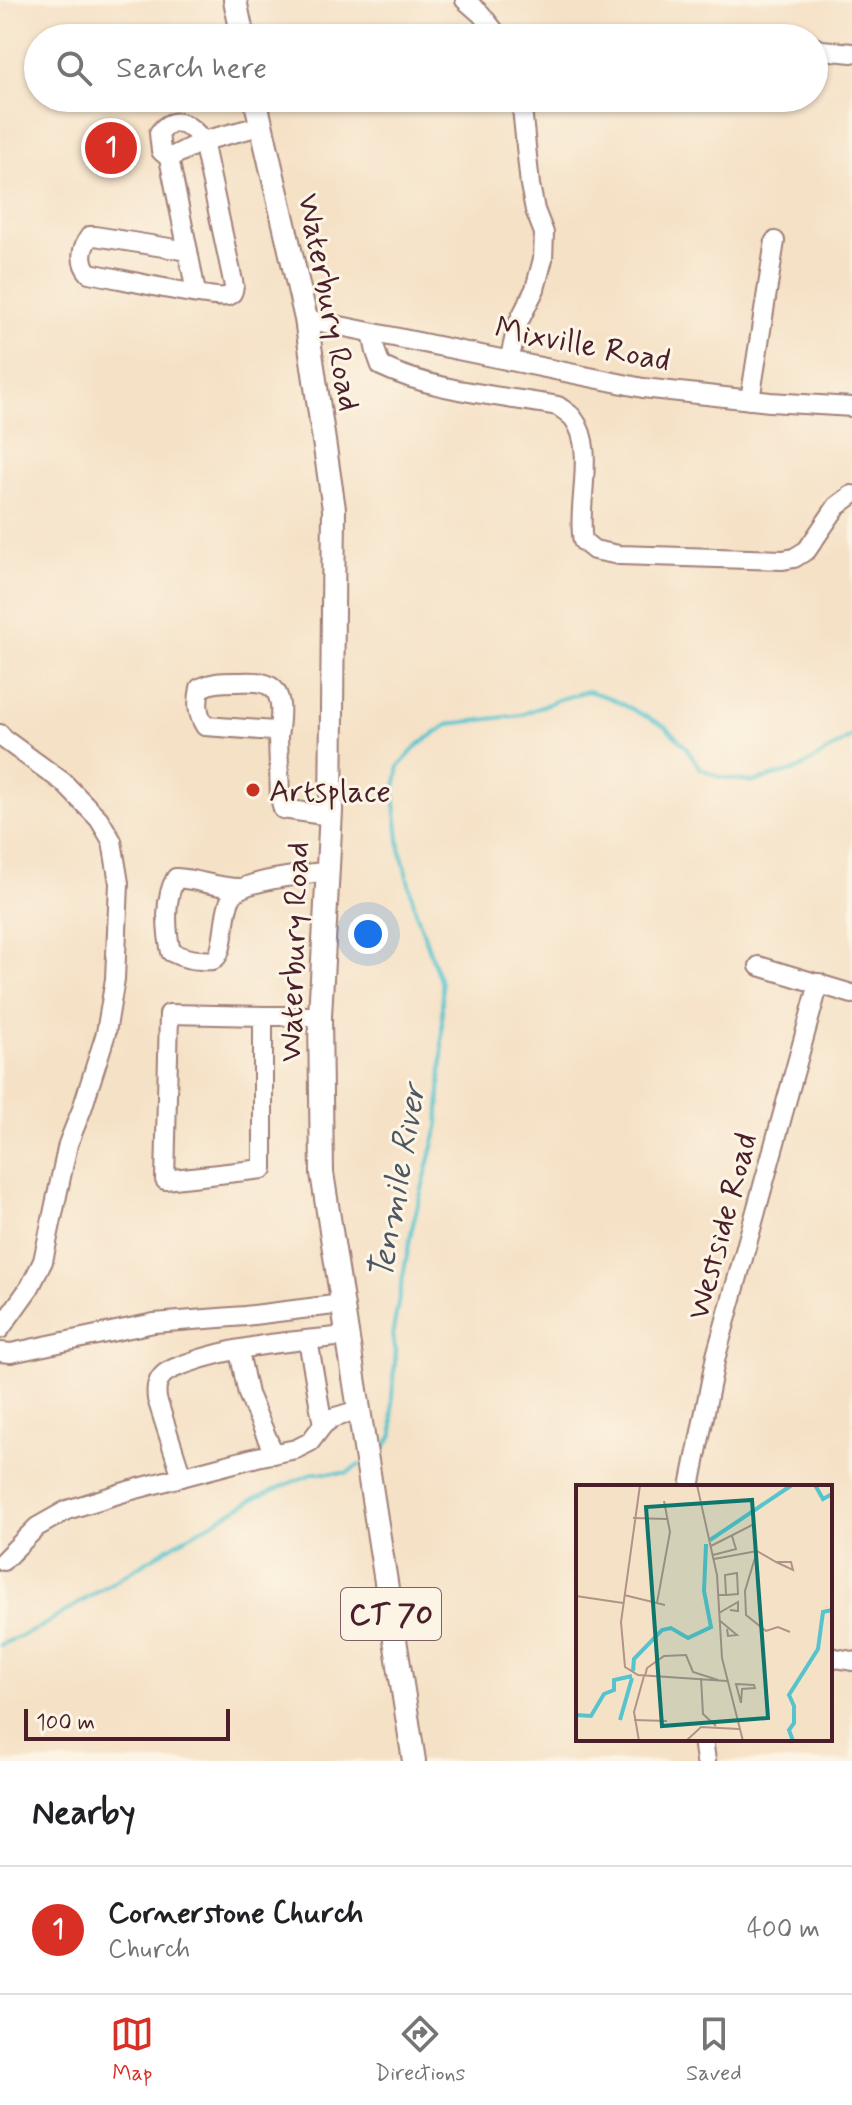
<!DOCTYPE html>
<html lang="en">
<head>
<meta charset="utf-8">
<style>
  body { margin:0; font-family:Mynerve,sans-serif; background:#f6f6f6; color:#202124 }
  .scale { position:absolute; left:24px; bottom:20px; width:206px; box-sizing:border-box; padding-left:8px; border:4px solid #4a1f2b; border-top:0; font-size:22px; line-height:28px; white-space:nowrap; color:#4a1f2b; -webkit-text-stroke:6px #fcf5e5; paint-order:stroke }
  .you { position:absolute; left:368px; top:934px; width:28px; height:28px; margin:-20px; border:6px solid #fff; border-radius:50%; background:#1a73e8; box-shadow:0 0 0 12px #1a73e833 }
  .badge { display:grid; place-items:center; width:52px; height:52px; border-radius:50%; background:#d93025; color:#fff; font-size:26px; font-weight:700 }
  .pin { position:absolute; translate:-50% -50%; border:4px solid #fff; box-shadow:0 2px 8px #0006 }
  .list { margin:0; padding:0; list-style:none }
  h2 { display:flex; justify-content:space-between; align-items:center; height:104px; margin:0; padding:0 32px; font-size:34px }
  h2 small { font-size:26px; font-weight:400; color:#757577 }
  .list li { display:grid; grid-template-columns:52px 1fr auto; gap:24px; align-items:center; box-sizing:border-box; height:128px; padding:0 32px; border-top:2px solid #e0e0e0 }
  .list b { display:block; font-size:30px; white-space:nowrap }
  .list p { margin:0; font-size:26px; white-space:nowrap; color:#757577 }
  .list em { font-size:26px; font-style:normal; color:#757577 }
  .icon { flex:none; width:44px; height:44px; fill:none; stroke:currentColor; stroke-width:2; stroke-linecap:round; stroke-linejoin:round }
  .map { position:relative; flex:none; width:852px; height:1761px; overflow:hidden }
  .search { position:absolute; background:#fff; box-shadow:0 2px 6px #0004; left:24px; right:24px; top:24px; height:88px; display:flex; align-items:center; gap:20px; box-sizing:border-box; padding:0 28px; border-radius:44px; color:#757577; font-size:30px }
  .sheet { height:232px; background:#fff }
  nav { display:flex; justify-content:space-around; align-items:center; box-sizing:border-box; height:112px; border-top:2px solid #e0e0e0; background:#fff; font-size:22px; color:#757577 }
  nav a { display:grid; justify-items:center; gap:4px }
  nav .on { color:#d93025 }
  .map>svg:first-child { display:block }
  .lines { fill:none; stroke-linecap:round; stroke-linejoin:round }
  .stream { stroke:#56c3cd; stroke-width:4 }
  .minor-casing { stroke:#a08078; stroke-width:22 }
  .major-casing { stroke:#a08078; stroke-width:26 }
  .minor { stroke:#fff; stroke-width:18 }
  .major { stroke:#fff; stroke-width:22 }
  .poi-dot { fill:#c8321e; stroke:#fcf5e5; stroke-width:3 }
  .labels { text-anchor:middle; stroke-width:6; stroke-linejoin:round; paint-order:stroke }
  .shield { fill:#fcf5e5; stroke:#7f5f63; stroke-width:2 }
  .shield-label { font-size:30px; font-weight:bold; fill:#4a1f2b }
  .street-label { font-size:32px; fill:#4a1f2b; stroke:#fcf5e5 }
  .poi-label { font-size:32px; fill:#4a1f2b; stroke:#fcf5e5; text-anchor:start }
  .water-label { font-size:34px; font-style:italic; fill:#4e5864; stroke:#fcf5e5 }
  .inset-river { fill:none; stroke:#56c3cd; stroke-width:4 }
  .inset-road { fill:none; stroke:#b19388; stroke-width:2 }
  .view { fill:#0f766e; fill-opacity:0.15; stroke:#0f766e; stroke-width:4 }
  .inset-edge { fill:none; stroke:#4a1f2b; stroke-width:4 }
</style>
</head>
<body>
<div class="map">
<svg width="852" height="1761" viewBox="0 0 852 1761">
  <rect width="100%" height="100%" fill="#fcf5e5"/>
  <filter id="ink" filterUnits="userSpaceOnUse"><feTurbulence type="fractalNoise" baseFrequency=".0125" numOctaves="2"/><feDisplacementMap in="SourceGraphic" scale="16" xChannelSelector="R" yChannelSelector="G"/><feConvolveMatrix kernelMatrix="1 2 1 2 8 2 1 2 1" color-interpolation-filters="sRGB"/></filter>
  <filter id="wash" filterUnits="userSpaceOnUse"><feTurbulence type="fractalNoise" baseFrequency=".006" numOctaves="4" result="noise"/><feDisplacementMap in="SourceGraphic" scale="32" xChannelSelector="R" yChannelSelector="G"/><feGaussianBlur stdDeviation="1.8" result="paint"/><feColorMatrix in="noise" values="0 0 0 0 0 0 0 0 0 0 0 0 0 0 0 0 0 1.4 0 .05"/><feComposite in="paint" operator="in"/></filter>
  <g filter="url(#wash)">
    <rect width="100%" height="100%" fill="#f5e1c6"/>
    <g class="lines">
      <g class="stream">
        <polyline points="374,1456 383,1450 393,1435 392,1396 396,1351 392,1336 412,1228 438,1127 442,1057 442,986 416,912 400,848 394,794 399,766 418,745 449,724 521,715 560,699 588,691 610,698 666,727 685,746 700,768 719,777 753,782 799,769 852,736"/>
        <polyline points="0,1645 37,1629 175,1544 259,1496 314,1473 347,1473 359,1465"/>
      </g>
    </g>
  </g>
  <g filter="url(#ink)">
    <g class="lines">
      <defs>
        <g id="minor">
          <polyline points="465,0 481,14 500,38"/>
          <polyline points="814,47 822,50 852,53"/>
          <path d="M169 158 161 151 159 133C174 113 191 125 203 141L234 286C233 291 233 294 228 296 218 301 108 276 89 273 79 262 81 248 90 236H95L188 251 169 158 203 141 260 126"/>
          <polyline points="188,251 196,293"/>
          <polyline points="306,319 643,388 770,402 852,407"/>
          <path d="M372 333 376 352 381 366C432 391 502 396 558 406 563 410 569 413 573 418 597 448 576 505 583 541L594 550 619 555 783 560 794 558 807 550 837 506 852 495"/>
          <polyline points="509,361 518,323 535,289 543,259 544,233 535,210 530,185 521,98"/>
          <polyline points="750,400 775,241"/>
          <polyline points="0,734 4,739 63,782 99,819 112,841 119,883 115,979 106,1033 82,1109 68,1144 43,1261 30,1287 0,1329"/>
          <path d="M278 737C280 719 287 688 262 683 254 681 245 682 236 682 222 682 213 682 200 688 197 703 197 713 205 726L274 731 278 737 280 797 283 809 330 816"/>
          <path d="M239 888C217 888 198 879 176 878 164 898 166 930 171 952 181 957 190 960 201 960 203 960 211 961 213 960 228 953 220 903 237 891 251 880 307 874 328 871"/>
          <polyline points="759,966 852,994"/>
          <polyline points="263,1016 169,1014 165,1180 263,1169 263,1016 320,1016"/>
          <polyline points="308,1340 323,1425"/>
          <polyline points="239,1351 248,1394 274,1454"/>
          <polyline points="0,1352 11,1353 154,1323 245,1316 342,1304"/>
          <path d="M182 1477 157 1399C156 1390 156 1382 163 1375 169 1369 178 1367 185 1364 236 1345 294 1341 347 1336"/>
          <polyline points="690,1487 716,1356 819,983"/>
          <polyline points="3,1561 37,1527 67,1510 128,1491 257,1457 296,1449 310,1442 323,1425 332,1418 359,1410"/>
          <polyline points="830,1657 852,1661"/>
          <polyline points="703,1739 706,1761"/>
        </g>
        <g id="major">
          <polyline points="235,0 243,38"/>
          <polyline points="255,98 306,319 334,509 331,811 320,1016 322,1173 414,1761"/>
        </g>
      </defs>
      <use href="#minor" class="minor-casing"/>
      <use href="#major" class="major-casing"/>
      <use href="#minor" class="minor"/>
      <use href="#major" class="major"/>
    </g>
  </g>
  <circle class="poi-dot" cx="253" cy="790" r="8"/>
  <g class="labels">
    <rect class="shield" x="341" y="1588" width="100" height="52" rx="6"/>
    <g class="shield-label">
      <text x="391" y="1624">CT 70</text>
    </g>
    <g class="street-label">
      <text transform="translate(330 302) rotate(79)" y="11">Waterbury Road</text>
      <text transform="translate(583 343) rotate(11)" y="11">Mixville Road</text>
      <text transform="translate(293 952) rotate(-88)" y="11">Waterbury Road</text>
      <text transform="translate(721 1226) rotate(-75)" y="11">Westside Road</text>
    </g>
    <g class="poi-label">
      <text x="269" y="801">Artsplace</text>
    </g>
    <g class="water-label">
      <text transform="translate(396 1182) rotate(-80)" y="12">Tenmile River</text>
    </g>
  </g>
  <g transform="translate(576 1485)">
    <rect width="256" height="256" fill="#f5e1c6"/>
    <path class="inset-river" d="M239 0 247 14 256 9M134 55 216 0M57 186 58 174 86 145 95 143 112 153 135 142 128 106 130 59M0 230 15 231 28 209 38 205V195L56 191M44 235 56 193M217 256 213 245 218 238V221L213 210 242 164 247 127 256 125"/>
    <path class="inset-road" d="M64 0 45 137 49 182 62 190 151 196M121 0 141 90 146 173 167 256M57 33 91 34M135 61 178 39M181 66 169 106 170 130 190 146 202 142 214 147M137 70 160 64 156 51M138 74 181 66 200 77H215L217 85 200 77M48 110 89 120M143 110H150L149 90 161 88 162 109 150 110M0 111 47 118M81 118 94 47 88 16M143 128 162 117V126L154 125M143 135 161 150 152 151 151 144M69 191 71 183 88 171 110 170 117 187 142 195M125 193 127 229 140 241M160 199 178 200 179 203 166 204 165 218ZM58 235 91 236M63 256 58 227 68 191M110 256 125 242 163 244"/>
    <path class="view" d="M176 15 192 233 86 241 70 22Z"/>
    <rect width="256" height="256" class="inset-edge"/>
  </g>
</svg>
<div class="scale">100 m</div>
<div class="you"></div>
<div class="pin badge" style="left:111px;top:148px">1</div>
<div class="search"><svg class="icon" aria-label="search" viewBox="0 0 24 24"><circle cx="10" cy="10" r="6"/><path d="M15 15l6 6"/></svg>Search here</div>
</div>
<section class="sheet">
<h2>Nearby<small></small></h2>
<ul class="list">
<li><span class="badge">1</span><div><b>Cornerstone Church</b><p>Church</p></div><em>400 m</em></li>
</ul>
</section>
<nav>
<a class="on"><svg class="icon" aria-label="map" viewBox="0 0 24 24"><path d="M3 6l6-2 6 2 6-2v14l-6 2-6-2-6 2zM9 4v14M15 6v14"/></svg>Map</a>
<a><svg class="icon" aria-label="directions" viewBox="0 0 24 24"><path d="M12 3l9 9-9 9-9-9zM9 14v-3h6M13 9l2 2-2 2"/></svg>Directions</a>
<a><svg class="icon" aria-label="saved" viewBox="0 0 24 24"><path d="M7 4h10v16l-5-4-5 4z"/></svg>Saved</a>
</nav>
</body>
</html>
